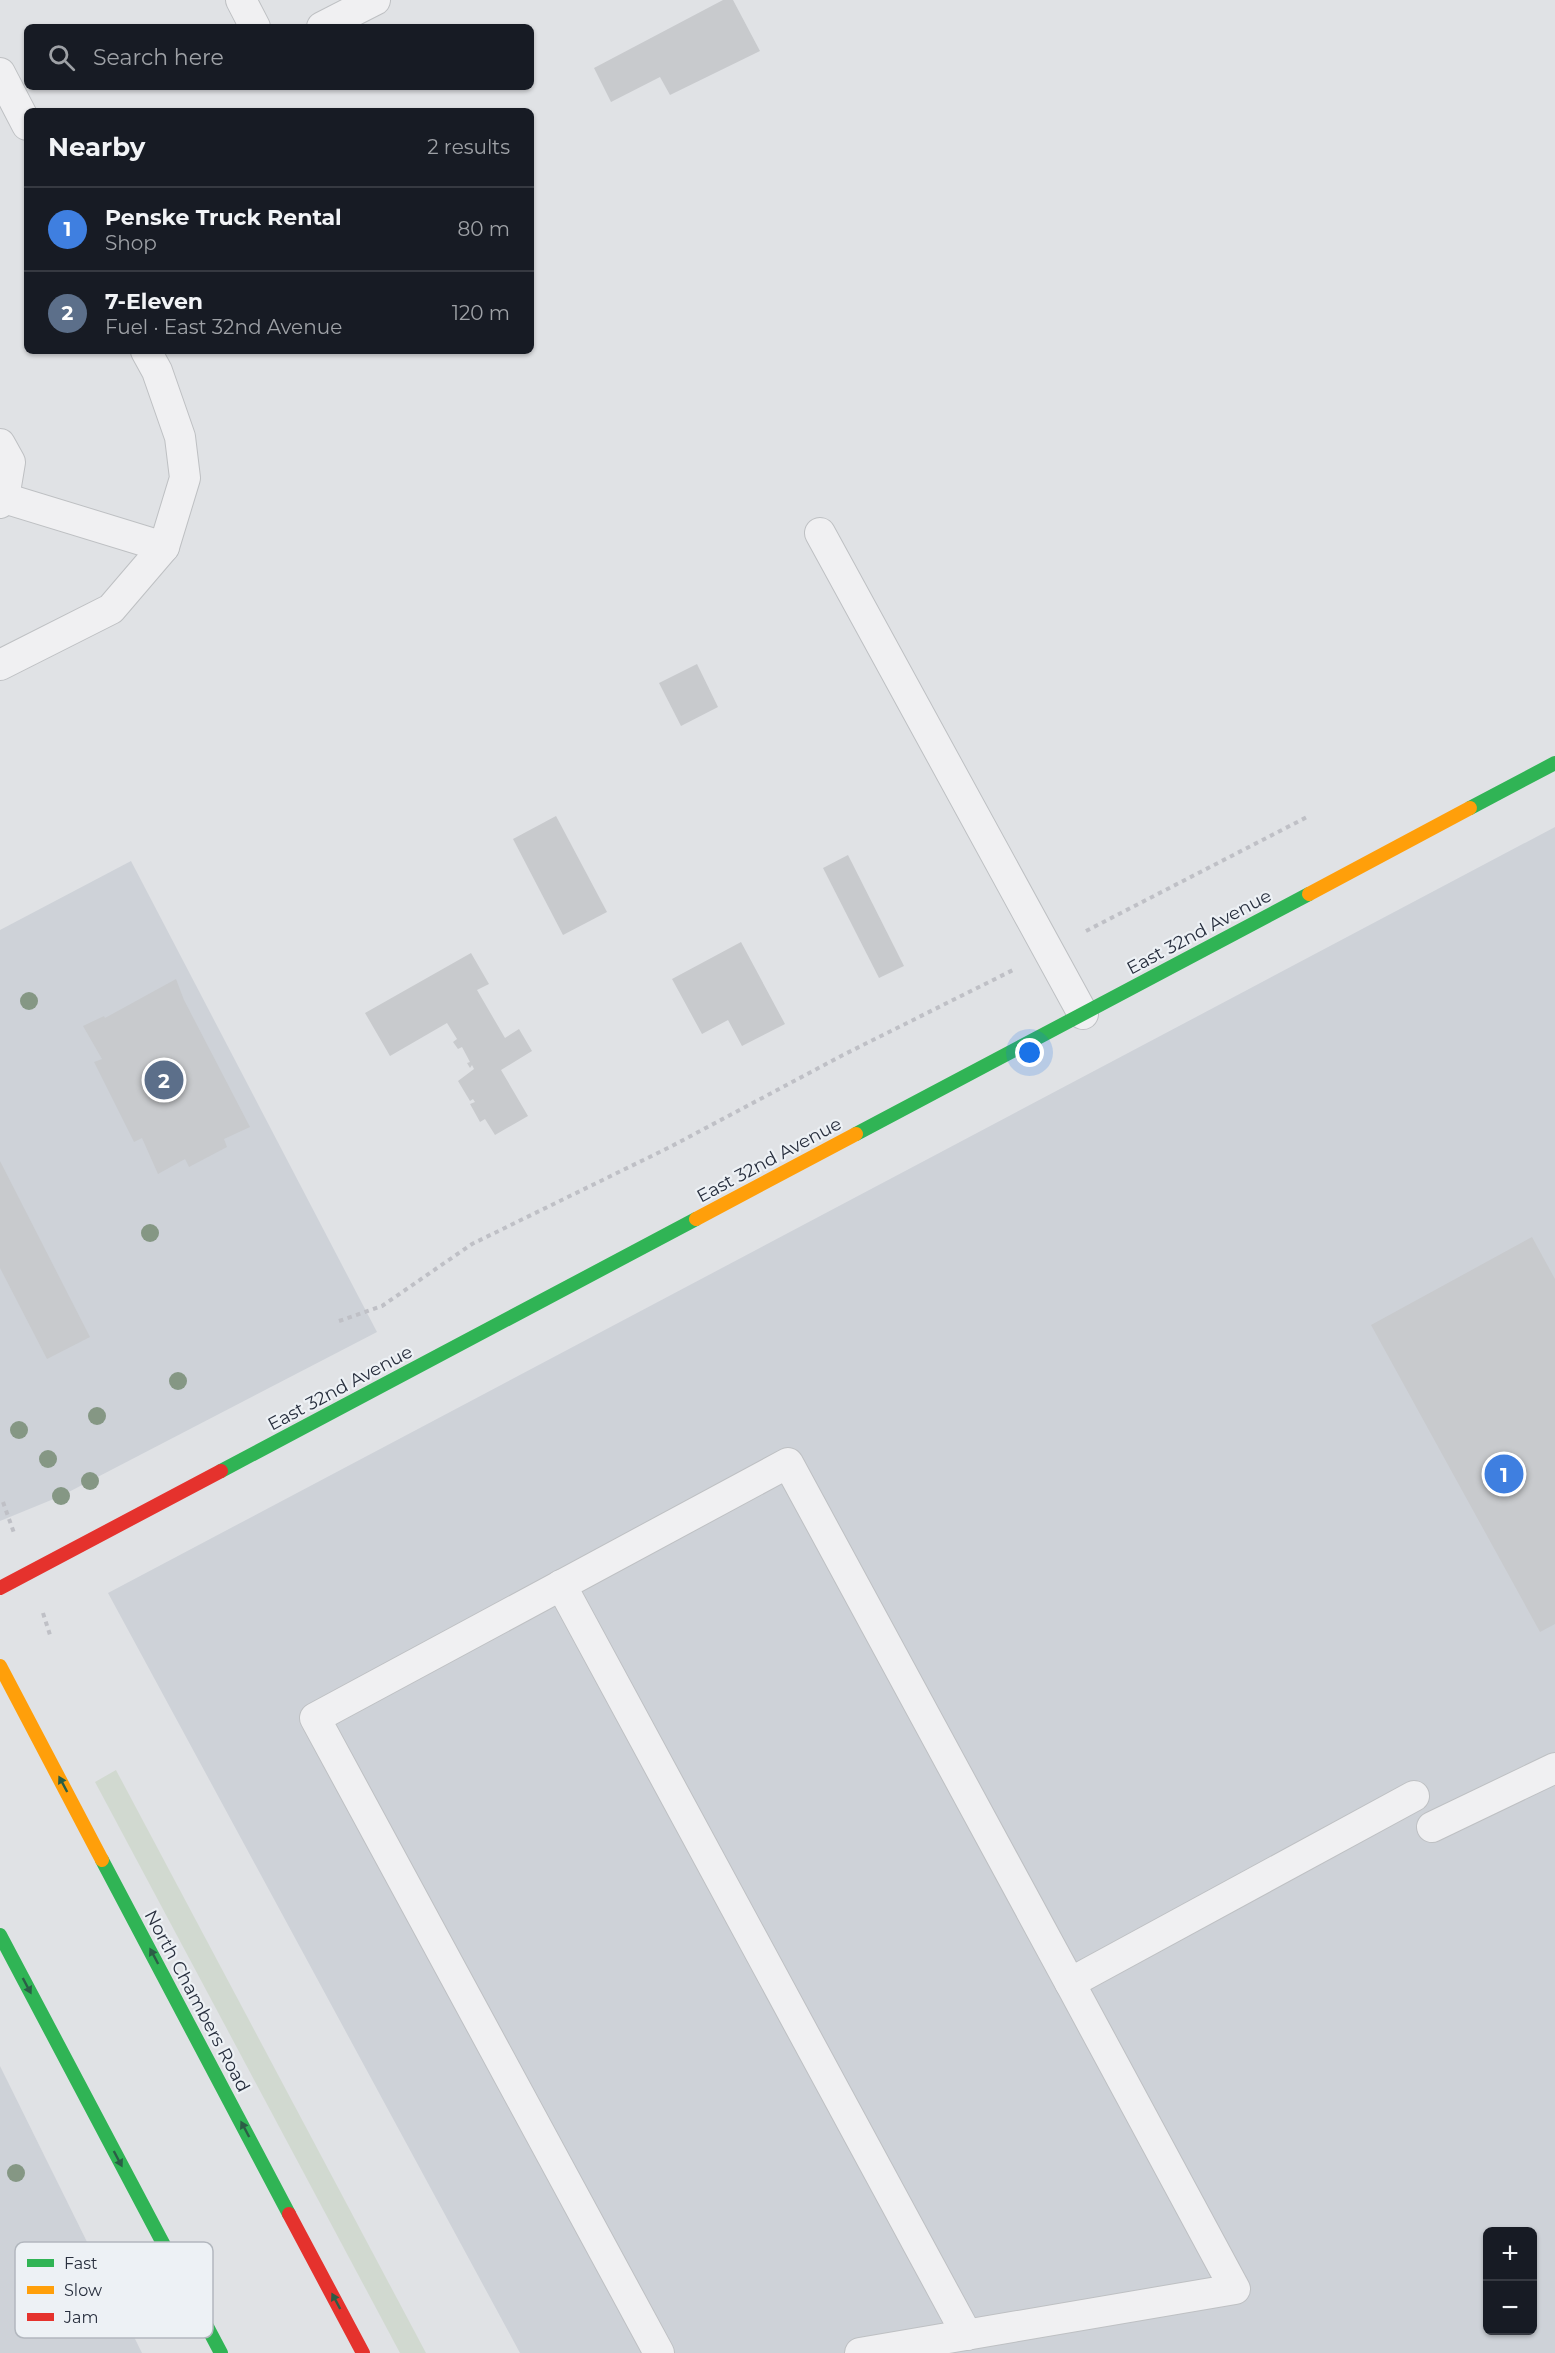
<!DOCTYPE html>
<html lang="en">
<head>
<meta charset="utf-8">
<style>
  body { margin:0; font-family:Montserrat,sans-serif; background:#20242c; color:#f1f3f6 }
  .controls { position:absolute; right:18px; bottom:18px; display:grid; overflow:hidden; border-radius:9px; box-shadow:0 2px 4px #0004 }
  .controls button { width:54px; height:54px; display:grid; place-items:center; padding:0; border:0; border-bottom:2px solid #363941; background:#171b24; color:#f1f3f6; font:30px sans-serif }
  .you { position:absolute; left:1030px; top:1053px; width:21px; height:21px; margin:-15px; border:4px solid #fff; border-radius:50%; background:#1a73e8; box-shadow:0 0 0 9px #1a73e833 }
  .badge { display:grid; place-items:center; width:39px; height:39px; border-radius:50%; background:#686e78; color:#fff; font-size:20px; font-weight:700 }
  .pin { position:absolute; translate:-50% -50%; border:3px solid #fff; box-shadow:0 2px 6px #0006 }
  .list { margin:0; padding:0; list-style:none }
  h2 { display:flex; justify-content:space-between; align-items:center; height:78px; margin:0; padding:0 24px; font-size:26px }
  h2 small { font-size:20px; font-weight:400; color:#9ea1a6 }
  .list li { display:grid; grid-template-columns:39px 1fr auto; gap:18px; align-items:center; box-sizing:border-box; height:84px; padding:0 24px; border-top:2px solid #363941 }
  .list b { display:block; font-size:22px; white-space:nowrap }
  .list p { margin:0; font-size:20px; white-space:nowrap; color:#9ea1a6 }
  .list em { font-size:20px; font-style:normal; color:#9ea1a6 }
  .icon { flex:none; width:33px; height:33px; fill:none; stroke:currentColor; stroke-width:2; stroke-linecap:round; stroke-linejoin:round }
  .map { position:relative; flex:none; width:1555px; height:2353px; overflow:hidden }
  .search { position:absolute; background:#171b24; box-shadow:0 2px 4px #0004; left:24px; top:24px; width:510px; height:66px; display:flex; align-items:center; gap:15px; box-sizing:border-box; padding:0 21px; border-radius:9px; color:#9ea1a6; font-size:22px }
  .panel { position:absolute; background:#171b24; box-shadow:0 2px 4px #0004; left:24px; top:108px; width:510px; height:246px; border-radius:9px }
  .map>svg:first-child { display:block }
  .built { fill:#ced2d8; fill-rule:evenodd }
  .green { fill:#d1d9d0 }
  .building { fill:#c8cacd }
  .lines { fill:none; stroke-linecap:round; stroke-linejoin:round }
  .lane-casing { stroke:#bec0c3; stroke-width:32 }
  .path { stroke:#bfc0c6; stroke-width:4; stroke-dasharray:4.5 4.5; stroke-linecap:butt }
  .lane { stroke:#f0f0f2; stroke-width:30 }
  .fast { stroke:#30b455; stroke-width:14 }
  .slow { stroke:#ff9f0a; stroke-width:14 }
  .jam { stroke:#e5322d; stroke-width:14 }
  .tree { fill:#859784 }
  .oneway { fill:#2b5e46 }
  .labels { text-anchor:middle; stroke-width:4.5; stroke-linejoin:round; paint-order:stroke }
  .street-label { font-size:18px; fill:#282f3e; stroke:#edf1f5 }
  .key { fill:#edf1f5; stroke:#b2b7be; stroke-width:1.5 }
  .key-label { font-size:16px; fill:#282f3e }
</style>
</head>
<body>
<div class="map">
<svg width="1555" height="2353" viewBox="0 0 1555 2353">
  <rect width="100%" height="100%" fill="#e0e2e5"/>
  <g class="built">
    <path d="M1555 827V2353H520L108 1593ZM1488 2232H1532V2330H1488Z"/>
    <polygon points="131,861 377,1332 61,1496 0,1521 0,930"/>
    <polygon points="0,2066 142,2353 0,2353"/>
  </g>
  <polygon class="green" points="116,1770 426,2353 400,2353 95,1782"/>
  <g class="building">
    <polygon points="723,0 733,0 760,51 670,95 660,77 611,102 594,68"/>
    <polygon points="697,664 718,707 681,726 659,683"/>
    <polygon points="556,816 607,912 563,935 513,839"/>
    <polygon points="848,855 904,966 879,978 823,868"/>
    <polygon points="741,942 785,1024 742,1046 728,1020 702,1034 672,979"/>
    <polygon points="471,953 489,984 477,990 505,1038 519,1029 532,1051 501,1070 528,1116 495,1135 485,1119 480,1122 470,1104 475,1102 473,1099 470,1101 458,1081 474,1069 472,1065 470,1068 467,1063 470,1062 462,1047 458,1049 453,1042 457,1039 447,1023 390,1056 365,1013"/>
    <polygon points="176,979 184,1000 250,1127 224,1139 227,1147 189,1167 185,1159 158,1174 142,1138 134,1142 94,1062 102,1059 83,1026 104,1016 105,1018"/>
    <polygon points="0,1161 90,1337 47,1359 0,1268"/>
    <polygon points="1532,1237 1555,1279 1555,1624 1540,1632 1371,1325"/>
  </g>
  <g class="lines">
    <defs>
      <g id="lane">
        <polyline points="241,0 255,27"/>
        <polyline points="322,27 375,0"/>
        <polyline points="0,73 27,125"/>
        <polyline points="0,444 10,462 4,498 0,503"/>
        <polyline points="4,498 164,547"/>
        <polyline points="820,533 1083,1014"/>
        <polyline points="0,665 111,609 164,547 185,478 180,437 157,371 146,351"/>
        <polyline points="561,1585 967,2335"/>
        <polyline points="1432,1827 1555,1768"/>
        <polyline points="659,2353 315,1718 788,1463 1070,1983 1414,1796"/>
        <polyline points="860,2353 1235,2289 1070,1983"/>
      </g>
    </defs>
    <use href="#lane" class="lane-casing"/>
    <g class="path">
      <polyline points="1086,931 1309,816"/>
      <polyline points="339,1321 382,1306 472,1244 670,1147 843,1055 1013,970"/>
      <polyline points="3,1502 14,1533"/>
      <polyline points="43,1613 50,1635"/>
    </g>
    <use href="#lane" class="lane"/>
    <g class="fast">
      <polyline points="1470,808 1555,763"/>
      <polyline points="856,1134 1309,894"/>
      <polyline points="221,1471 696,1219"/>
      <polyline points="102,1860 289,2214"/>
      <polyline points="0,1935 221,2353"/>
    </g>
    <g class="slow">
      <polyline points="1309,894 1470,808"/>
      <polyline points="696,1219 856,1134"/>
      <polyline points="0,1666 102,1860"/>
    </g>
    <g class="jam">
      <polyline points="0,1588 221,1471"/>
      <polyline points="289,2214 363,2353"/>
    </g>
  </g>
  <g class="tree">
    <circle cx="29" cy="1001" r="9"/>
    <circle cx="150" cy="1233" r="9"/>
    <circle cx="178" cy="1381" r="9"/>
    <circle cx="97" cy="1416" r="9"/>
    <circle cx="19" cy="1430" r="9"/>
    <circle cx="48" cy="1459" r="9"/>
    <circle cx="90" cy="1481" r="9"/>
    <circle cx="61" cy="1496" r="9"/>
    <circle cx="16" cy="2173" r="9"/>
  </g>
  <defs><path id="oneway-solid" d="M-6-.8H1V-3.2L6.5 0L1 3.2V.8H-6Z" transform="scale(1.5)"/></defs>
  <g class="oneway">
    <use href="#oneway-solid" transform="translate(63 1784) rotate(-118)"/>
    <use href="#oneway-solid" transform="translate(154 1956) rotate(-118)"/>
    <use href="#oneway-solid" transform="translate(27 1986) rotate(62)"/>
    <use href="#oneway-solid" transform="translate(245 2129) rotate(-118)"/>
    <use href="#oneway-solid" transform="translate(118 2159) rotate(62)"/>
    <use href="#oneway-solid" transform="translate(336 2301) rotate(-118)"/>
  </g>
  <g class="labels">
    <g class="street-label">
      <text transform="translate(1199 932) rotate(-28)" y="6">East 32nd Avenue</text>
      <text transform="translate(769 1160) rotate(-28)" y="6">East 32nd Avenue</text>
      <text transform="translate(340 1388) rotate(-28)" y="6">East 32nd Avenue</text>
      <text transform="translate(197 2001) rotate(62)" y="6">North Chambers Road</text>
    </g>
  </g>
  <rect x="15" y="2242" width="198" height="96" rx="9" class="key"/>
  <rect x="27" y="2259" width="27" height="8" fill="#30b455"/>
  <rect x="27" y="2286" width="27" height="8" fill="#ff9f0a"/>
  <rect x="27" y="2313" width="27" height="8" fill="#e5322d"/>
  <g class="key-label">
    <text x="64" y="2269">Fast</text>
    <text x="64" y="2296">Slow</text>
    <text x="64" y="2323">Jam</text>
  </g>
</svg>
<div class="controls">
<button>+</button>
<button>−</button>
</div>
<div class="you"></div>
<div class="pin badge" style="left:1504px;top:1474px;background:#3f7fe0">1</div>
<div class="pin badge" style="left:164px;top:1080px;background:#5c6f8a">2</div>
<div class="search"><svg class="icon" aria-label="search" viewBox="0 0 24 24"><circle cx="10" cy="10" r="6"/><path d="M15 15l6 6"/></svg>Search here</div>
<section class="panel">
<h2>Nearby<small>2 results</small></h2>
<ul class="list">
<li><span class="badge" style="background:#3f7fe0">1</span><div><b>Penske Truck Rental</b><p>Shop</p></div><em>80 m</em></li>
<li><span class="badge" style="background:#5c6f8a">2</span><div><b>7-Eleven</b><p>Fuel · East 32nd Avenue</p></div><em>120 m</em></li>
</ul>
</section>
</div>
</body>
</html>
